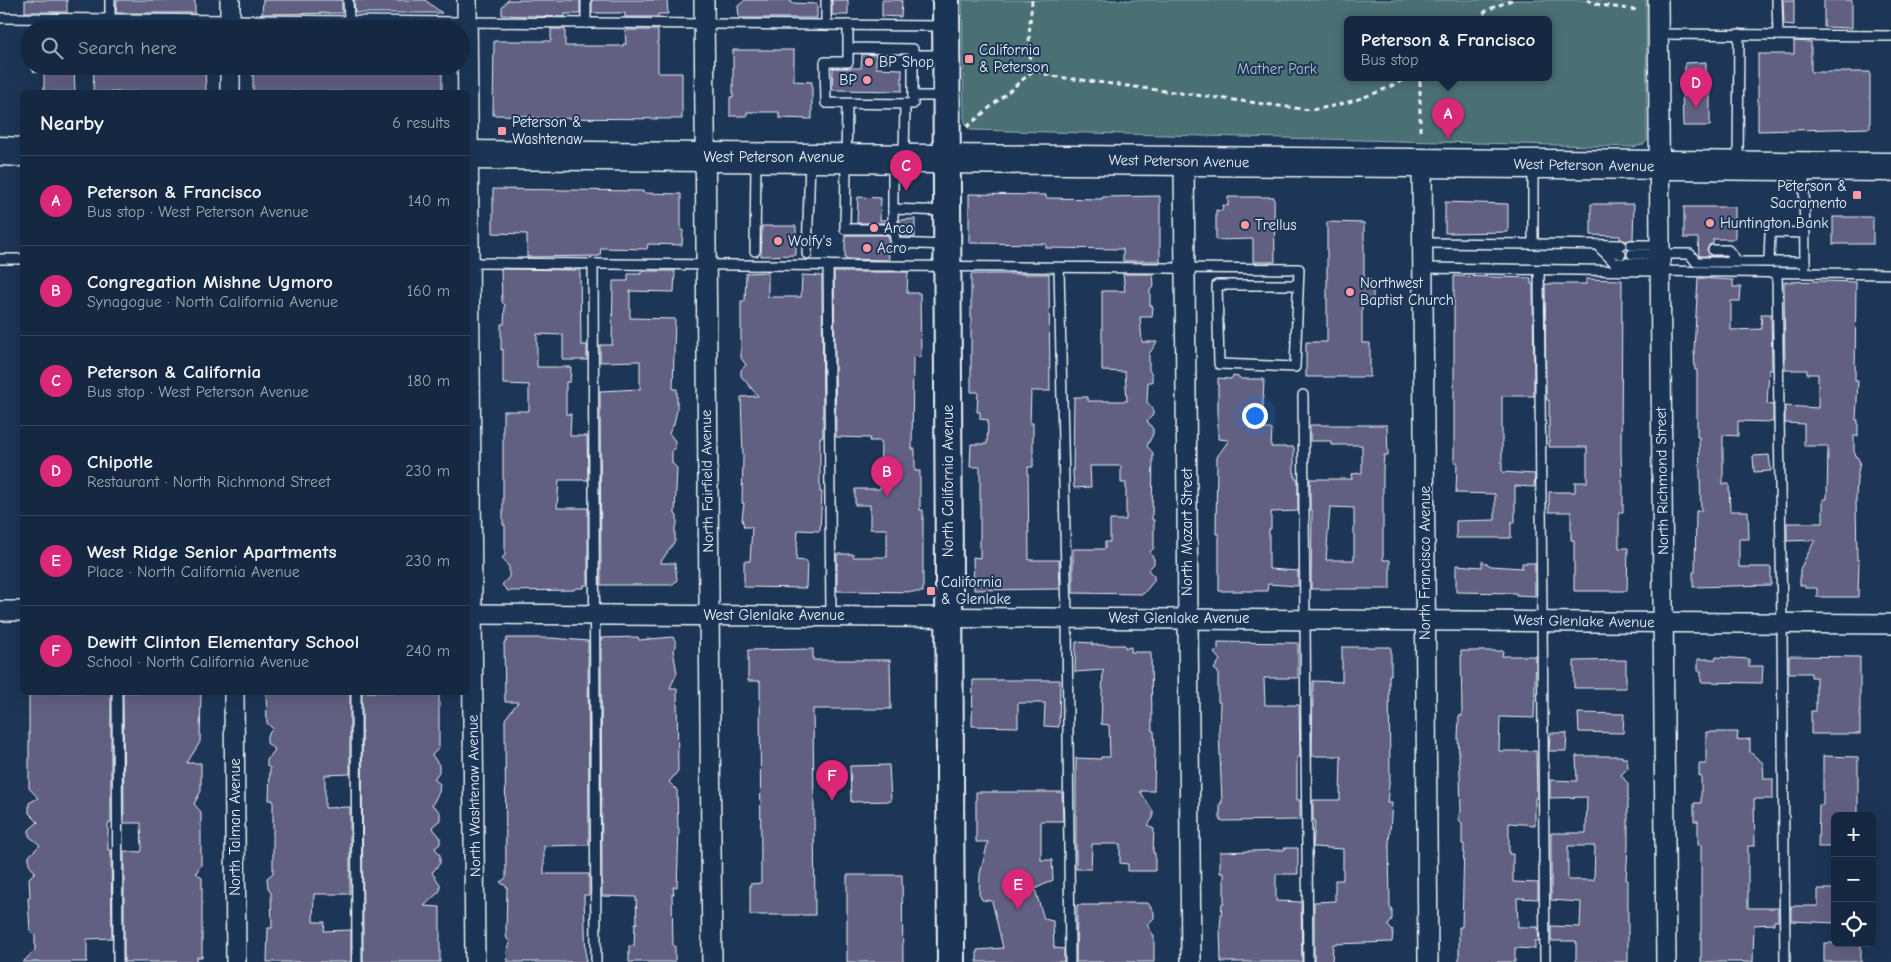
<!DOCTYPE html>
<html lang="en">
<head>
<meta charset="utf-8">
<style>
  body { margin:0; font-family:"Comic Neue",sans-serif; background:#23344c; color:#f1f3f6 }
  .controls { position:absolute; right:15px; bottom:15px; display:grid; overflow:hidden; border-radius:8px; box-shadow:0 5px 20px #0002 }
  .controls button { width:45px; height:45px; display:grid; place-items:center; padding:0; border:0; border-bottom:1px solid #35445a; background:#162841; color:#f1f3f6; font:25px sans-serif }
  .you { position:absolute; left:1254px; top:415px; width:18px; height:18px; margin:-12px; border:4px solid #fff; border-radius:50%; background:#1a73e8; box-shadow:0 0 0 8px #1a73e833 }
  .badge { display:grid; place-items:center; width:32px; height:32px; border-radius:50%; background:#db2777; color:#fff; font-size:16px; font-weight:700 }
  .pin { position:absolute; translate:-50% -41px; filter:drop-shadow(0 1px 2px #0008) }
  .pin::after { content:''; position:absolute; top:26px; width:18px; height:15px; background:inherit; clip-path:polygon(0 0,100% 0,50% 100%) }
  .popup { position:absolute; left:1344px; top:16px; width:208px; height:65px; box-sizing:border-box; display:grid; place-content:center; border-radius:8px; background:#162841; filter:drop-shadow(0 1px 4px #0005); font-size:16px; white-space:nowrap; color:#9ea6b1 }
  .popup b { font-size:19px; color:#f1f3f6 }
  .popup::after { content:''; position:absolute; left:50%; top:100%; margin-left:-10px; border:10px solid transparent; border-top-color:#162841 }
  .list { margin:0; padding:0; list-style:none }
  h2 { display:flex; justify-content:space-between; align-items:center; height:65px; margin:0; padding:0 20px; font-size:21px }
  h2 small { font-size:16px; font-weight:400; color:#9ea6b1 }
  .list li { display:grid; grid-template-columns:32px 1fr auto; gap:15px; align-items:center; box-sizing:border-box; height:90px; padding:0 20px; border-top:1px solid #35445a }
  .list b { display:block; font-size:19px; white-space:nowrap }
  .list p { margin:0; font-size:16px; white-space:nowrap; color:#9ea6b1 }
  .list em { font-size:16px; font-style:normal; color:#9ea6b1 }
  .icon { flex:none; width:28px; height:28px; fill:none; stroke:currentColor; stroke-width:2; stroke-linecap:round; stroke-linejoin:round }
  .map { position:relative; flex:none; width:1891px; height:962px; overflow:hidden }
  .search { position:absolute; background:#162841; box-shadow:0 5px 20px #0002; left:20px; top:20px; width:450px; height:55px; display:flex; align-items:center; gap:12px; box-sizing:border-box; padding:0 18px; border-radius:28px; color:#9ea6b1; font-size:19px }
  .panel { position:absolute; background:#162841; box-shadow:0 5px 20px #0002; left:20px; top:90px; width:450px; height:605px; border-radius:8px }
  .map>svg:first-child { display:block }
  .green { fill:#4b7073; stroke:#9ab0b6; fill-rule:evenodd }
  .building { fill:#626182; stroke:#e8f1f8; fill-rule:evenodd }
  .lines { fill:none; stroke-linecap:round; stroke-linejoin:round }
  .service-casing { stroke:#e8f1f8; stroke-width:12 }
  .minor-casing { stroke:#e8f1f8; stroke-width:22 }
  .secondary-casing { stroke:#e8f1f8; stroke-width:30 }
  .primary-casing { stroke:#e8f1f8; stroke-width:31 }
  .path { stroke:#e8f1f8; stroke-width:3; stroke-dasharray:5 4; stroke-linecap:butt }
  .service { stroke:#1d3557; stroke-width:9 }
  .minor { stroke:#1d3557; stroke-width:19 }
  .secondary { stroke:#1d3557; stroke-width:26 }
  .primary { stroke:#1d3557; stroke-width:28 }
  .poi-dot { fill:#ff9aa2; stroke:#1d3557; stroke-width:2 }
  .labels { text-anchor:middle; stroke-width:4; stroke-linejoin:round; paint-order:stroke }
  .poi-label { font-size:15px; fill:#e8f1f8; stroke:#1d3557; text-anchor:start }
  .park-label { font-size:15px; fill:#b1c4c9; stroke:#1d3557 }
  .street-label { font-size:15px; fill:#e8f1f8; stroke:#1d3557 }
</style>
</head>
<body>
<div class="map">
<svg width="1891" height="962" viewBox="0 0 1891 962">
  <rect width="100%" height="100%" fill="#1d3557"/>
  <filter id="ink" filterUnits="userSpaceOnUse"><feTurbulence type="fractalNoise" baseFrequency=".02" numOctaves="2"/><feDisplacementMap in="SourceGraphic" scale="10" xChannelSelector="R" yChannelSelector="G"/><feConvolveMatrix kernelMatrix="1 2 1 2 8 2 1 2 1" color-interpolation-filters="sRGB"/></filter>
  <g filter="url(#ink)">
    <path class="green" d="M962 0H1646L1647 141 1644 144 1633 147 970 130 966 125 964 118ZM1348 20H1548V78H1348Z"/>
    <g class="building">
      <rect x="25" y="0" width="42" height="12"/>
      <polygon points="117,0 195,0 195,13 116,13"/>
      <polygon points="263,0 342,0 342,13 262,14"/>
      <polygon points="354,0 425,0 442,13 355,13"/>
      <polygon points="508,0 580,0 580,14 565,14 565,17 502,15 502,7"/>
      <polygon points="592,0 667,0 668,14 658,14 658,17 625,17 625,13 592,13"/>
      <polygon points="745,0 791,0 791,3 817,4 817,18 739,18 738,6"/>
      <rect x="832" y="0" width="16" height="15"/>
      <polygon points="882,0 902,0 901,17 882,16"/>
      <polygon points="1783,0 1794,0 1794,26 1784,25"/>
      <polygon points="1824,0 1852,0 1852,28 1824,27"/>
      <polygon points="116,25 156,26 155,29 116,29"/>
      <polygon points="262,26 287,27 287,29 262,29"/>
      <polygon points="551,29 565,29 565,46 623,46 623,44 626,44 625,30 658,30 658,73 682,73 682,119 533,118 533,116 493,115 494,41 551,41"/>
      <polygon points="1794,41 1811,42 1811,72 1870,72 1870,128 1758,131 1758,54 1794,54"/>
      <polygon points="733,50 794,50 794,81 812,82 812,119 779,118 779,112 747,112 747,116 730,116 730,97 733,97"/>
      <polygon points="862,54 876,55 876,68 902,69 902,91 832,90 833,68 861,68"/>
      <polygon points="1706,62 1706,88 1710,88 1710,126 1683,126 1682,89 1685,89 1685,63"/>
      <polygon points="57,66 74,66 75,92 44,92 44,72 57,72"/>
      <polygon points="94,66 205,66 206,92 93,92"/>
      <rect x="253" y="66" width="189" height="26"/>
      <polygon points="493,189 643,191 643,193 681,194 681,230 683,230 682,245 648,244 647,249 601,248 600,256 527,257 527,234 493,233"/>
      <polygon points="969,194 1046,195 1046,198 1102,199 1102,197 1160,196 1160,261 1123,261 1123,249 1046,248 1046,244 969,243"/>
      <polygon points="858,197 881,198 880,220 887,220 887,223 857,223"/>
      <polygon points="1228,197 1274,197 1275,262 1253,262 1253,239 1216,240 1216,210 1222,211 1223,205 1228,206"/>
      <polygon points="1445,202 1508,204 1508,232 1445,233"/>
      <polygon points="1591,204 1634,204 1633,239 1626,241 1620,239 1620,236 1591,235"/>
      <polygon points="1684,207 1735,207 1735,239 1713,239 1713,244 1709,245 1707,250 1711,256 1699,256 1698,238 1684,238"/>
      <rect x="1833" y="217" width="40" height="27"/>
      <polygon points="915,219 915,237 901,237 899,220"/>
      <polygon points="1327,222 1364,223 1364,280 1373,280 1373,303 1362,303 1362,343 1370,343 1370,377 1306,377 1306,342 1327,342"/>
      <polygon points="762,226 796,226 796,255 761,256"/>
      <polygon points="845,235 888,235 889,260 845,259"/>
      <polygon points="501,269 580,270 581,345 587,345 587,360 563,360 563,335 537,334 537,367 571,367 570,382 566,382 566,414 571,414 570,436 587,436 588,480 559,480 557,508 588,508 588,585 584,585 584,588 576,588 574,590 508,591 502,585 509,577 509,567 502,558 505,555 505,525 503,525 503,411 529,411 529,385 503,384 503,349 501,350 501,324 504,324 505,305 502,302"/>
      <polygon points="641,271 675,271 674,292 630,291 630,318 675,319 673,389 677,389 677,410 674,424 669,433 675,441 675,449 672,450 672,463 677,468 675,514 677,516 677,525 675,528 675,541 660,563 675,563 677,580 672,585 601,585 600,391 640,389 640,361 600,362 600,345 612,345 613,281 628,281 628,274 641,274"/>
      <polygon points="768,272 768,297 801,297 802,275 822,276 823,437 820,437 820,492 822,492 820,531 798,530 796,560 807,561 806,588 744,587 744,561 750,561 752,527 744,527 742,519 744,503 742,503 743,457 741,397 758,396 741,376 741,370 746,365 741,358 741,301 745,301 746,273"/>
      <polygon points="834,272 908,272 907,293 920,293 921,357 913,356 912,449 915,449 915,471 920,471 920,510 923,510 923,592 837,591 837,554 853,554 853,557 887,557 887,529 870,529 870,505 855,505 855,489 880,489 881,441 869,441 870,438 836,437"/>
      <polygon points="971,274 1049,274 1050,391 1031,391 1030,423 1033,423 1033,467 1028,467 1029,560 1059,560 1060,589 974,590 973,557 980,558 980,467 970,467 971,444 987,444 988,420 980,419 980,412 977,412 978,392 971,392"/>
      <polygon points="1123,274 1153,274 1154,286 1150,290 1150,305 1153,307 1152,317 1140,317 1142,342 1157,342 1149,354 1149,370 1152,374 1152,382 1148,382 1147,402 1153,409 1153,415 1147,421 1153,429 1153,434 1147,446 1153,453 1152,520 1154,520 1154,548 1150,552 1154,559 1154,564 1148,570 1154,576 1154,581 1143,594 1073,593 1073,549 1105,549 1105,542 1110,542 1110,520 1126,520 1126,483 1121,483 1121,466 1090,466 1091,487 1074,488 1073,473 1074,397 1088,397 1088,401 1127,401 1125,372 1102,371 1102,291 1125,291"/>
      <polygon points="1454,276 1531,278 1531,284 1533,284 1534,396 1502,396 1502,472 1535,474 1534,487 1515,486 1515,522 1511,522 1511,538 1456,538 1456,521 1495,520 1495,494 1456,493 1457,462 1454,462"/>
      <polygon points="1698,278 1733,280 1733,287 1741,287 1740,301 1731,301 1731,330 1762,329 1761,314 1771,314 1772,370 1769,370 1767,404 1773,405 1773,422 1738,421 1738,436 1723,435 1723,484 1729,484 1730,511 1748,511 1749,539 1739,539 1739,567 1771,567 1771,585 1693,587 1693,572 1695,572 1696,511 1701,511 1699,437 1697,437 1697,370 1695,370 1694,351"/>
      <polygon points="1586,279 1622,280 1621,451 1622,483 1623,484 1623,512 1619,512 1619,548 1628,548 1627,591 1574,591 1574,540 1571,540 1571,512 1549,512 1549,492 1575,492 1575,482 1587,482 1587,447 1549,447 1549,400 1547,400 1546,396 1545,284 1586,284"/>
      <polygon points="1822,281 1856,282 1855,381 1858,381 1856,420 1858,420 1858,436 1854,436 1854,452 1860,462 1857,478 1856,500 1857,560 1859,560 1858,597 1817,597 1817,588 1805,588 1805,586 1800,585 1800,569 1815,540 1787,541 1787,523 1823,523 1823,499 1827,499 1828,446 1804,446 1804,424 1785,423 1785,406 1818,408 1818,374 1807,374 1807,370 1785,370 1784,282"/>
      <polygon points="1233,376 1239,377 1241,379 1264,379 1262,429 1272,429 1271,447 1294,447 1294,473 1295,473 1295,479 1298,479 1298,511 1271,512 1271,529 1269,529 1269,569 1298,571 1298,586 1268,584 1267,591 1219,591 1219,534 1216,534 1217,457 1229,440 1218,439 1218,378 1231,379"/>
      <path d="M1310 425H1387L1388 455H1384L1383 469V560H1390V589H1311L1312 510H1310V479H1352L1351 474 1362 473V445H1331V441H1310ZM1330 507 1354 508V560H1326Z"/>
      <polygon points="1769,455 1771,471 1754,472 1753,456"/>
      <polygon points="1482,561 1491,566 1522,568 1522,563 1535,563 1535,596 1516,595 1516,593 1456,592 1456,565 1482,567"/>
      <polygon points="638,637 639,640 673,637 676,642 676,647 673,650 677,673 670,688 677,688 678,771 669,782 677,790 678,828 679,828 677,887 673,887 674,894 672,894 673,946 675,946 675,962 629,962 629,946 634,946 635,923 637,923 636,897 602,896 601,638"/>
      <polygon points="507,638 551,638 588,641 589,845 544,846 544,874 589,874 589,895 584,895 586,962 508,962 507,952 510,942 507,939 506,932 507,887 500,882 506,878 505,719 518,702 505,702 504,642 506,642"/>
      <polygon points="1076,642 1092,643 1092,645 1125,645 1125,648 1131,647 1131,652 1151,652 1152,731 1154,731 1155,749 1154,791 1140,791 1153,811 1153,818 1148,825 1154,829 1153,853 1155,853 1155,871 1128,871 1128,864 1120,863 1120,844 1092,844 1091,869 1076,869 1076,758 1101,759 1101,757 1110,757 1109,725 1101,724 1103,670 1075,672"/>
      <polygon points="1218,642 1298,643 1298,678 1264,678 1265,705 1299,705 1300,757 1297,757 1297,800 1300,800 1300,820 1220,821 1220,803 1222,803 1219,731 1220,702 1218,702 1218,672 1214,669 1220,660 1214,653 1218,649"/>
      <polygon points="1342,647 1391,647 1391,675 1389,675 1390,776 1387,803 1392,803 1389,844 1390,908 1392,909 1392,919 1388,926 1393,931 1392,942 1333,944 1332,962 1314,962 1314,902 1335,901 1335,880 1343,880 1343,849 1313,847 1315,820 1313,820 1313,800 1340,800 1341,756 1312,756 1313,681 1342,682"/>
      <polygon points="813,649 813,660 890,660 891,709 813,709 815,915 750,915 750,884 761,883 760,681 748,681 748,650"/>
      <polygon points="1461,651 1503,651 1502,656 1536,656 1534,718 1500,717 1499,751 1536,751 1537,798 1535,798 1535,825 1509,823 1509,854 1513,854 1513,882 1538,883 1538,899 1517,898 1518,927 1538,927 1539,941 1535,941 1535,949 1515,948 1515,962 1459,962 1459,927 1462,927 1464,844 1462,844 1462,823 1459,820 1459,814 1461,812 1460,774 1458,738 1459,716 1462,716"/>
      <polygon points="1789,656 1860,657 1860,734 1811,734 1811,711 1816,711 1816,677 1811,677 1811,673 1789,673"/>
      <polygon points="1716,657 1749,659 1749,666 1763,666 1762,683 1701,682 1701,671 1698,671 1698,659 1716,659"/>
      <polygon points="1626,660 1626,688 1574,688 1574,661"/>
      <polygon points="973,680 1060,680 1059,727 1044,726 1045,703 1018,703 1018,727 972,726"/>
      <polygon points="29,692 111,692 111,823 108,824 108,850 111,850 112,938 87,939 87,962 23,962 35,950 35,936 30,931 28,898 30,898 29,878 35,872 29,865 29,856 40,845 29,836 29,830 38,822 29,813 29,803 38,798 29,788"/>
      <polygon points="123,692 201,692 200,742 187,763 201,763 201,791 194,804 201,812 201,865 196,873 202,878 202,957 197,957 197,962 124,962 124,851 141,852 142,849 141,823 124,823"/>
      <polygon points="266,692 350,692 350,774 325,775 325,808 350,807 350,894 314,894 313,922 325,922 324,931 351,930 351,962 267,962 268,928 272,928 271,893 268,888 267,878 273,873 273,800 269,800 270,768 267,766 267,760 275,750 267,743 267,735 273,729 267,723"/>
      <polygon points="362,692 439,692 439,748 432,755 439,765 439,772 434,779 440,784 439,792 432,805 440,812 440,820 432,827 440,837 440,844 435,848 440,855 440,863 432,873 440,884 440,891 424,906 440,907 440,962 363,962"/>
      <polygon points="1578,713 1624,714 1623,733 1579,732"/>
      <polygon points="1706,732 1738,732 1737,740 1750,739 1750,752 1763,763 1764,779 1773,779 1773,799 1754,799 1755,846 1748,846 1748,908 1778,908 1778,921 1774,921 1774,924 1754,925 1753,962 1701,962 1701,845 1698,845 1698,821 1694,821 1694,803 1701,803 1701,776 1699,776 1699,764 1706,764"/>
      <polygon points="1550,733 1567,733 1566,751 1549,751"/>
      <path d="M1576 756H1622V758H1627L1628 768 1621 775 1628 784V847L1626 880H1628V962H1576V941H1551V926L1580 927 1581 902 1551 900V833H1586L1587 797 1550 798V780L1577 781ZM1568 846H1595L1594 880H1568Z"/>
      <polygon points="1823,756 1858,757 1858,816 1835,816 1835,847 1818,847 1819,805 1823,805"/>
      <polygon points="889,765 891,801 851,802 850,766"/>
      <polygon points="976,792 1062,792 1063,821 1041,821 1041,860 1052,860 1053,880 1035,889 1044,919 1053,921 1054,948 1064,949 1064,962 977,962 977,950 1003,948 992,901 982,900 979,894 980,874 988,842 976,842"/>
      <polygon points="1284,848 1298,848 1298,874 1276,874 1276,901 1301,902 1302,962 1221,962 1220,928 1222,903 1224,903 1224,873 1220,873 1220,852 1284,850"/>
      <polygon points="847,875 902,875 903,962 847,962"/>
      <polygon points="1818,889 1835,889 1835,923 1791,921 1791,906 1818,906"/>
      <polygon points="1099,903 1148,903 1154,912 1154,918 1147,925 1154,936 1154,962 1076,962 1077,905 1099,905"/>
      <rect x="1824" y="943" width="37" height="19"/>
    </g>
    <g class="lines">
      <defs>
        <g id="service">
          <polyline points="110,0 110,19"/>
          <polyline points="348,0 349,20"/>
          <polyline points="586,0 586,23"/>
          <polyline points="826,0 826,25"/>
          <polyline points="1777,0 1778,35"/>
          <polyline points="0,18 943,26"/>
          <polyline points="37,29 37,18"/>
          <polyline points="1658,34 1891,36"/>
          <polyline points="848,48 913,49 913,104 826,103 825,62 848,62 848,25"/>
          <polyline points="913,55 943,55"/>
          <polyline points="37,67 37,66"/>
          <polyline points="913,96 945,96"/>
          <polyline points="847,104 845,229 893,229 893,161"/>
          <polyline points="904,156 905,104"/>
          <polyline points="1738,164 1739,34"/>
          <polyline points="1804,169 1805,266"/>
          <polyline points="893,209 945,211"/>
          <polyline points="893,229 896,243 945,245"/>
          <polyline points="1423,243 1533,244 1533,167"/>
          <polyline points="1533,244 1621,245"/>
          <polyline points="1597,245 1615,263 1660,263"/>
          <polyline points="1631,245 1660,245"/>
          <polyline points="1604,248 1621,254"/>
          <polyline points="1713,250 1728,250 1738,262"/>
          <polyline points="755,251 756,160"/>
          <polyline points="807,254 810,160"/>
          <polyline points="1632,254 1690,254 1696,262 1805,262"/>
          <polyline points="0,259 22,259"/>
          <polyline points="1769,262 1770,232 1805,233"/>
          <polyline points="469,263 1299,269 1295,367 1219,364 1217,285 1298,285"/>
          <polyline points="593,264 596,962"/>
          <polyline points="828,265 831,616"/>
          <polyline points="1059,268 1067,617 1070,962"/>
          <polyline points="1423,268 1891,274"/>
          <polyline points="1539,270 1545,962"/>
          <polyline points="1777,272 1782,623 1785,962"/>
          <polyline points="1303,395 1308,962"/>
          <polyline points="117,692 118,962"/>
          <polyline points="356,692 357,962"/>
        </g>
        <g id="minor">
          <polyline points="230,0 230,29"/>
          <polyline points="467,0 475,962"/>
          <polyline points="704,0 712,962"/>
          <polyline points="1658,0 1666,962"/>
          <polyline points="230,66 230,92"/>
          <polyline points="1184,162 1191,962"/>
          <polyline points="1422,163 1428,962"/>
          <polyline points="0,611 22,611"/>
          <polyline points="468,614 1891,624"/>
          <polyline points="234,692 236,962"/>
        </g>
        <polyline id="secondary" points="946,0 951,962"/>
        <g id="primary">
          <polyline points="0,151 22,152"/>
          <polyline points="468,155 1891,167"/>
        </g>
      </defs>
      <use href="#service" class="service-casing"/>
      <use href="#minor" class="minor-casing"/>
      <use href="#secondary" class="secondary-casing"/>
      <use href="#primary" class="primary-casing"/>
      <g class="path">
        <path d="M1032 0C1031 16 1025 55 1034 67 1038 72 1045 74 1051 76L1310 110C1345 105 1376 95 1407 78"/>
        <polyline points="1587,0 1600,5 1637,10"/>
        <polyline points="1477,20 1487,10 1512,0"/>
        <polyline points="967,127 1035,69"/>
        <polyline points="1420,131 1420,78"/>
      </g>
      <use href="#service" class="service"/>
      <use href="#minor" class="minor"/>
      <use href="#secondary" class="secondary"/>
      <use href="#primary" class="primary"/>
    </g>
  </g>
  <g class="poi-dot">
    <rect x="964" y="54" width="10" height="10" rx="2.5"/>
    <circle cx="869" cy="62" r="5"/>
    <circle cx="867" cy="80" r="5"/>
    <rect x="497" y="126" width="10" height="10" rx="2.5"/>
    <rect x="1852" y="190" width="10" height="10" rx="2.5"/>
    <circle cx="1710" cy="223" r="5"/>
    <circle cx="1245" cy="225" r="5"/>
    <circle cx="874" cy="228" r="5"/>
    <circle cx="778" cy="241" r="5"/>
    <circle cx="867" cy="248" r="5"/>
    <circle cx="1350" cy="292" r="5"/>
    <rect x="926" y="586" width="10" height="10" rx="2.5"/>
  </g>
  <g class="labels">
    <g class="poi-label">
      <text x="979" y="55">California<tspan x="979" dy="17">&amp; Peterson</tspan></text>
      <text x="879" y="67">BP Shop</text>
      <text x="857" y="85" text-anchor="end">BP</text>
      <text x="512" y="127">Peterson &amp;<tspan x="512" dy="17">Washtenaw</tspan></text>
      <text x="1847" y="191" text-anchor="end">Peterson &amp;<tspan x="1847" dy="17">Sacramento</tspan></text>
      <text x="1720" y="228">Huntington Bank</text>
      <text x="1255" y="230">Trellus</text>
      <text x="884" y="233">Arco</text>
      <text x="788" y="246">Wolfy's</text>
      <text x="877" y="253">Acro</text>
      <text x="1360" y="288">Northwest<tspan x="1360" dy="17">Baptist Church</tspan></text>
      <text x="941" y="587">California<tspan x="941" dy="17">&amp; Glenlake</tspan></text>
    </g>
    <g class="park-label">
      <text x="1277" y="74">Mather Park</text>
    </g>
    <g class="street-label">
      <text x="774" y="162">West Peterson Avenue</text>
      <text transform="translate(1179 161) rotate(1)" y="5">West Peterson Avenue</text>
      <text transform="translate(1584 165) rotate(1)" y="5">West Peterson Avenue</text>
      <text transform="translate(707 481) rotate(-91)" y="5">North Fairfield Avenue</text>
      <text transform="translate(948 481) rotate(-90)" y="5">North California Avenue</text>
      <text transform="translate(1662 481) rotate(-91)" y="5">North Richmond Street</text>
      <text transform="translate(1187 532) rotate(-90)" y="5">North Mozart Street</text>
      <text transform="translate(1425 563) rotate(-90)" y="5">North Francisco Avenue</text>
      <text x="774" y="620">West Glenlake Avenue</text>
      <text x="1179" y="623">West Glenlake Avenue</text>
      <text transform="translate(1584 621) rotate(1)" y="5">West Glenlake Avenue</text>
      <text transform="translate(474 796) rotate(-91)" y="5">North Washtenaw Avenue</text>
      <text transform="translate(235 827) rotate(-90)" y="5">North Talman Avenue</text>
    </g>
  </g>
</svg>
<div class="controls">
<button>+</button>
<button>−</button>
<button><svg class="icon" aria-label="locate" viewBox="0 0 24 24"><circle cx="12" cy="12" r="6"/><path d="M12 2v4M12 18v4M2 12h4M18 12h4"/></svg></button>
</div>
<div class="you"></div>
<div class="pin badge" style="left:1448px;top:139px">A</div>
<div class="popup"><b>Peterson &amp; Francisco</b>Bus stop</div>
<div class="pin badge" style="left:887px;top:497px">B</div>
<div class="pin badge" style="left:906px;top:191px">C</div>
<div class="pin badge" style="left:1696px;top:108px">D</div>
<div class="pin badge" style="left:1018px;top:910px">E</div>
<div class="pin badge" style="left:832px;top:801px">F</div>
<div class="search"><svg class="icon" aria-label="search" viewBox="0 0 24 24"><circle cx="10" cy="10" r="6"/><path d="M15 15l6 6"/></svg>Search here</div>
<section class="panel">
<h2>Nearby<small>6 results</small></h2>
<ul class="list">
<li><span class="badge">A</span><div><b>Peterson &amp; Francisco</b><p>Bus stop · West Peterson Avenue</p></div><em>140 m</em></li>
<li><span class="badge">B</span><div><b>Congregation Mishne Ugmoro</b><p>Synagogue · North California Avenue</p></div><em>160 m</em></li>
<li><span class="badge">C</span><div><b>Peterson &amp; California</b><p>Bus stop · West Peterson Avenue</p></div><em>180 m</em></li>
<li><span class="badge">D</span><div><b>Chipotle</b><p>Restaurant · North Richmond Street</p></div><em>230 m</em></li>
<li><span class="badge">E</span><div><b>West Ridge Senior Apartments</b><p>Place · North California Avenue</p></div><em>230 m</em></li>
<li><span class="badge">F</span><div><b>Dewitt Clinton Elementary School</b><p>School · North California Avenue</p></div><em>240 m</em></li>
</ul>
</section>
</div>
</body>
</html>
